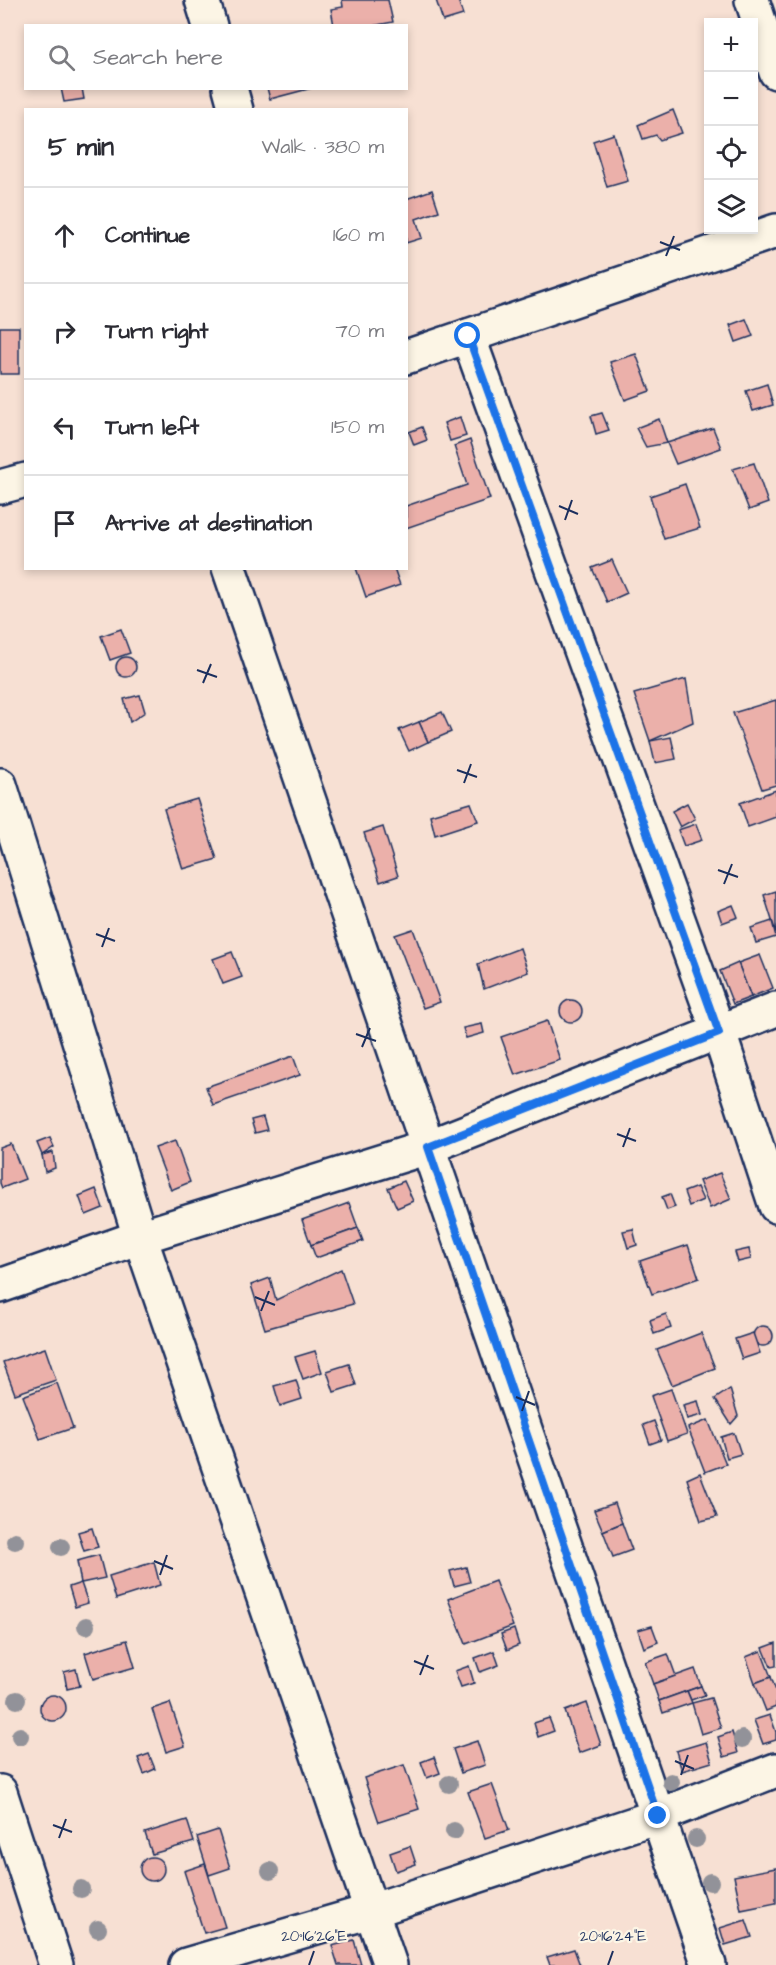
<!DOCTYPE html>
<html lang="en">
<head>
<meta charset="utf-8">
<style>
  body { margin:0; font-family:"Architects Daughter",sans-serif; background:#f2f2f3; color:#2b2b33 }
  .controls { position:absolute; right:18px; top:18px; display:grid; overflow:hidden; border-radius:0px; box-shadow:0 3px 9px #0003 }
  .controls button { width:54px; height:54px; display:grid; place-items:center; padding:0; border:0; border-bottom:2px solid #e1e1e2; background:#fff; color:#2b2b33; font:30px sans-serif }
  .stop { position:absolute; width:18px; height:18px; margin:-14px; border:4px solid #1a73e8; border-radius:50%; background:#fff }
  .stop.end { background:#1a73e8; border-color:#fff; box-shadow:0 2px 6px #0008 }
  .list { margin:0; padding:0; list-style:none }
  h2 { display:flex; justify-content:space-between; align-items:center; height:78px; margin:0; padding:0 24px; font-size:26px }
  h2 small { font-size:20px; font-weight:400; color:#7c7c81 }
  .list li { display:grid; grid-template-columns:39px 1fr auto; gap:18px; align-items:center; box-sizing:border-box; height:96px; padding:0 24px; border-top:2px solid #e1e1e2 }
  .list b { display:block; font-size:22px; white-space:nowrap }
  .list em { font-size:20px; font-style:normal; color:#7c7c81 }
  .icon { flex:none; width:33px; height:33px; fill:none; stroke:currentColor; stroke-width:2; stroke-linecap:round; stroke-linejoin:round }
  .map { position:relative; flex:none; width:776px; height:1965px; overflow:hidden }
  .search { position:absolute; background:#fff; box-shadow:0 3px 9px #0003; left:24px; top:24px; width:384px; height:66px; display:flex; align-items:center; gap:15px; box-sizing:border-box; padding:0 21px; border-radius:0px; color:#7c7c81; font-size:22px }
  .panel { position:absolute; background:#fff; box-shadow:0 3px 9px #0003; left:24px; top:108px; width:384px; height:462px; border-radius:0px }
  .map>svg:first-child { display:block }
  .building { fill:#ebb0aa; stroke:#1b2f5e; stroke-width:1.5 }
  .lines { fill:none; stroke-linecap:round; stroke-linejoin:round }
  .minor-casing { stroke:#1b2f5e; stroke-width:38 }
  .major-casing { stroke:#1b2f5e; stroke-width:38 }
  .minor { stroke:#fcf5e5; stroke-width:33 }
  .major { stroke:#fcf5e5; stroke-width:33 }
  .tree { fill:#929299 }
  .route { stroke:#1a73e8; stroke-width:8 }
  .ticks { fill:none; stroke:#1b2f5e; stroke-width:2 }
  .ticks-label { font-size:15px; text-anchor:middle; fill:#1b2f5e; stroke:#fcf5e5; stroke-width:4.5; stroke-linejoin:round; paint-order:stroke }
</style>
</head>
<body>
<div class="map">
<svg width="776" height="1965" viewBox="0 0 776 1965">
  <rect width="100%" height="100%" fill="#f7e0d3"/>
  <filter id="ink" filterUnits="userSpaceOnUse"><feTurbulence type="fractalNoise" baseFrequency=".0167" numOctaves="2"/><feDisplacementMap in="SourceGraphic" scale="12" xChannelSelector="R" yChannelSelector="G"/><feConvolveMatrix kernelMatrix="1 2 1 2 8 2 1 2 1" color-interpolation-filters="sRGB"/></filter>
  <g filter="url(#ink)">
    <g class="building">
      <polygon points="342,0 388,0 393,22 372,26 334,26 331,9 343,7"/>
      <polygon points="436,0 458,0 463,15 443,21"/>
      <polygon points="61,88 82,88 84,99 64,102"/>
      <polygon points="267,88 312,88 270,99"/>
      <polygon points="673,110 682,133 660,140 656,135 643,139 638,125"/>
      <polygon points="614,134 628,181 607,187 593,141"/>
      <polygon points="432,190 439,211 416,219 422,238 406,243 406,199"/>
      <polygon points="746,319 753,336 736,342 730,325"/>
      <rect x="0" y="327" width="19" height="47"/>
      <polygon points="636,354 650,391 625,400 610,362"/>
      <polygon points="767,384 773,405 753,411 746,391"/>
      <polygon points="602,413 609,430 596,434 591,416"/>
      <polygon points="460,417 466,436 450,441 444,423"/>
      <polygon points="659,419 667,443 646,447 636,428"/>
      <polygon points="422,427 427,440 414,445 409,432"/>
      <polygon points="713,428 721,448 676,464 667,443"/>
      <polygon points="470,440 490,499 406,528 406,506 467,485 454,446"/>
      <polygon points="754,463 768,503 749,510 733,469"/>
      <polygon points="685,484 700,528 664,539 650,496"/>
      <polygon points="612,560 627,593 607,602 592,568"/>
      <polygon points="356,568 394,568 400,585 366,597"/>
      <polygon points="121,629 130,653 110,660 101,636"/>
      <circle cx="126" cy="667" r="10"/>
      <polygon points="686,679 693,722 650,741 634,694"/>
      <polygon points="140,695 145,712 130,722 124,699"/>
      <polygon points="776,700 776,785 762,789 733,713"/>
      <polygon points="442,712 451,732 428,742 419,722"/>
      <polygon points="419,722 428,742 409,751 399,730"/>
      <polygon points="671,737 676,759 655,763 650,741"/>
      <polygon points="776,790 776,817 748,827 740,803"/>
      <polygon points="197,799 217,859 183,869 164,809"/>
      <polygon points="471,803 478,821 435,835 430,815"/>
      <polygon points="687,803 695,819 680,827 672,811"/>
      <polygon points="696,824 702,840 684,846 678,830"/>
      <polygon points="383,827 398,876 380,882 364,833"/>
      <polygon points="776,891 776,933 764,895"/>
      <polygon points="733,905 738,917 722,923 718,911"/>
      <polygon points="772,921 776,937 756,943 751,928"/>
      <polygon points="413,929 440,1002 423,1008 395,935"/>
      <polygon points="520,948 528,972 484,989 478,964"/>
      <polygon points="232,952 242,977 223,984 213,959"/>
      <polygon points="760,955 773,988 751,997 738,963"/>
      <polygon points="738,963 751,997 733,1004 720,971"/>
      <circle cx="571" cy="1011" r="11"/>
      <polygon points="547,1021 560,1060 515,1075 501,1037"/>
      <polygon points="482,1024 484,1033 466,1038 463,1028"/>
      <polygon points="293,1056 300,1075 213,1105 206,1087"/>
      <polygon points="263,1117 267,1130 255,1133 251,1120"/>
      <polygon points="50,1138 54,1147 42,1155 37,1143"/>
      <polygon points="175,1141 190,1182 171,1190 155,1148"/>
      <polygon points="11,1144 25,1179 2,1188 0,1183 0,1148"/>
      <polygon points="53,1152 55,1168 45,1172 42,1155"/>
      <polygon points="720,1173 731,1199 710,1208 699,1181"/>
      <polygon points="404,1181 413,1201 397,1208 388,1188"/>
      <polygon points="697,1187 703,1200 689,1206 684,1192"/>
      <polygon points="96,1189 103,1208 86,1215 79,1196"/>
      <polygon points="670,1194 675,1207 667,1210 662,1197"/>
      <polygon points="349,1203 358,1228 311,1245 302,1220"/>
      <polygon points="358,1228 363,1241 316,1258 311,1245"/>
      <polygon points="633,1229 637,1245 628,1248 623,1231"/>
      <polygon points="688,1245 699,1278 652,1294 640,1261"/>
      <polygon points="749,1249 751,1259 738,1262 735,1252"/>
      <polygon points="341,1269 353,1304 265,1329 251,1285 270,1278 276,1300"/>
      <polygon points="666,1314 671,1328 654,1334 650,1320"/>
      <circle cx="763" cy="1336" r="10"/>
      <polygon points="701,1333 715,1368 672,1385 657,1350"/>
      <polygon points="753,1333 760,1353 742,1359 735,1339"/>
      <polygon points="45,1348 56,1380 15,1394 3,1362"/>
      <polygon points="315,1351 322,1372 303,1379 295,1357"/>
      <polygon points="349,1364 356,1385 334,1392 327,1371"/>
      <polygon points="296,1380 302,1399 280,1406 274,1386"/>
      <polygon points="57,1383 73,1428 40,1439 23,1396"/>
      <polygon points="671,1389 687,1434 667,1441 651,1396"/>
      <polygon points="730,1389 738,1416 731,1424 715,1399"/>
      <polygon points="698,1401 702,1415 687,1419 683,1405"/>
      <polygon points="708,1420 726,1464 705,1472 688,1428"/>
      <polygon points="654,1421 661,1440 650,1444 643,1425"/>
      <polygon points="734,1433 741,1454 727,1458 721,1437"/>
      <polygon points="700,1473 717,1517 701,1521 687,1479"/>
      <polygon points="615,1503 622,1523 603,1531 594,1510"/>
      <polygon points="622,1523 632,1550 613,1557 603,1531"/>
      <polygon points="92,1528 98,1547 84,1551 78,1532"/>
      <polygon points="99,1555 105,1578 81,1583 77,1561"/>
      <polygon points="154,1562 160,1585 116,1599 109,1576"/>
      <polygon points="466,1567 470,1582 454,1586 450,1571"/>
      <polygon points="495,1581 513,1626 466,1644 448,1599"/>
      <polygon points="81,1583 88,1603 75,1607 69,1587"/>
      <polygon points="652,1626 658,1642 644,1648 638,1630"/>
      <polygon points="514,1629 519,1645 507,1650 501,1634"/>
      <polygon points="127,1640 135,1667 93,1679 85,1653"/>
      <polygon points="776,1643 776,1666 771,1667 763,1648"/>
      <polygon points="494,1651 499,1665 480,1672 475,1658"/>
      <polygon points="761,1651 771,1677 755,1683 746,1657"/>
      <polygon points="668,1654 676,1676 653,1684 645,1662"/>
      <polygon points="469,1666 474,1683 461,1687 455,1671"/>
      <polygon points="76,1669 80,1686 67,1689 64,1672"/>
      <polygon points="695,1669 701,1686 659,1701 653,1684"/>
      <polygon points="771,1677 776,1691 776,1707 766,1711 755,1683"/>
      <polygon points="701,1686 705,1695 691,1700 687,1691"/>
      <polygon points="687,1691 692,1703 663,1713 659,1701"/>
      <circle cx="53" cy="1708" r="13"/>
      <polygon points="711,1698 721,1728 701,1734 692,1703"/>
      <polygon points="170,1703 185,1746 166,1752 152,1709"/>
      <polygon points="587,1703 601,1745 579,1753 565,1711"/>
      <polygon points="770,1715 776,1732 776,1740 763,1744 754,1720"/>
      <polygon points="549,1718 554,1731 538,1737 534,1723"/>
      <polygon points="732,1732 738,1753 724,1757 718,1737"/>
      <polygon points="477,1741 485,1765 461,1773 453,1749"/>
      <polygon points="706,1742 712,1762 682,1771 676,1751"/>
      <polygon points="149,1754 155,1769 144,1774 138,1758"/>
      <polygon points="434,1757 440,1773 427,1778 421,1762"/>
      <polygon points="404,1765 419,1809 379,1822 364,1778"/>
      <polygon points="492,1784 509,1830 485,1838 468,1792"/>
      <polygon points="187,1820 194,1842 152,1854 145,1833"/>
      <polygon points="218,1830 230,1868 209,1875 197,1837"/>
      <polygon points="410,1846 416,1864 396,1871 390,1853"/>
      <circle cx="152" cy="1869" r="12"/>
      <polygon points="205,1864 225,1927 204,1933 184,1871"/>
      <polygon points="776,1868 776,1903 741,1910 734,1876"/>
      <polygon points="746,1920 752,1937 725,1945 720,1928"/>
      <polygon points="354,1940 361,1965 338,1965 332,1946"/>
      <polygon points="574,1949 580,1965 550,1965 547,1957"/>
    </g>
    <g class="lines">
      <defs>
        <g id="minor">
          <polyline points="202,0 210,26"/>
          <polyline points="230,88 236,110"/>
          <polyline points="468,336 719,1033 776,1206"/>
          <polyline points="406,357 776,231"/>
          <polyline points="0,487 26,480"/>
          <polyline points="229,568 709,1965"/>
          <polyline points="0,785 140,1237 390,1965"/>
          <polyline points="0,1286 140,1237 428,1147 776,1009"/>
          <polyline points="0,1792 56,1965"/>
          <polyline points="186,1965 371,1911 658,1816 776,1770"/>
        </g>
        <polyline id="major" points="752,0 776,72"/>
      </defs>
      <use href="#minor" class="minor-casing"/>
      <use href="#major" class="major-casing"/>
      <use href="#minor" class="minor"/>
      <use href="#major" class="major"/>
    </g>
    <g class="tree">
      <circle cx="15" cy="1541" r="9"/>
      <circle cx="61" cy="1547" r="9"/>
      <circle cx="86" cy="1626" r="9"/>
      <circle cx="17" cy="1700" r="9"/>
      <circle cx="20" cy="1736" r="9"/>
      <circle cx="742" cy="1739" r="9"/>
      <circle cx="671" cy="1782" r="9"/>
      <circle cx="449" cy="1784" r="9"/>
      <circle cx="454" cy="1831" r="9"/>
      <circle cx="696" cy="1839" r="9"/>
      <circle cx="270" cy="1871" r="9"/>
      <circle cx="710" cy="1882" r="9"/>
      <circle cx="81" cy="1889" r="9"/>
      <circle cx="98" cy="1929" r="9"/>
    </g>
  </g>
  <g class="lines" filter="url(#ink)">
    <polyline class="route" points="468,336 719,1033 428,1147 658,1816"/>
  </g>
  <path class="ticks" d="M660 242 680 250M666 256 674 236M559 506 578 514M565 520 572 500M197 670 217 677M203 683 211 664M457 770 477 777M464 783 471 764M718 870 738 877M724 884 732 864M96 934 115 941M102 947 109 928M356 1034 376 1041M362 1047 370 1028M617 1134 636 1141M623 1147 630 1128M255 1297 275 1305M261 1311 269 1291M516 1397 535 1405M522 1411 529 1391M154 1561 173 1569M160 1575 167 1555M414 1661 434 1669M420 1675 428 1655M675 1761 694 1769M681 1775 688 1755M53 1825 72 1832M59 1838 66 1819M309 1965 314 1951M608 1965 613 1951"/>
  <g class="ticks-label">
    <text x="314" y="1941">20°16'26"E</text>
    <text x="613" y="1941">20°16'24"E</text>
  </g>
</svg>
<div class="controls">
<button>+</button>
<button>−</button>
<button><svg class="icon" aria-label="locate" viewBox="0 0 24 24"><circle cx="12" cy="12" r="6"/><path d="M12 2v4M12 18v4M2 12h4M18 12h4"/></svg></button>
<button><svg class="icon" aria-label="layers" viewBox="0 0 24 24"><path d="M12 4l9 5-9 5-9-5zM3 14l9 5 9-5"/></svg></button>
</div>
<div class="stop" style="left:468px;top:336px"></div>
<div class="stop end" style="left:658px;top:1816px"></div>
<div class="search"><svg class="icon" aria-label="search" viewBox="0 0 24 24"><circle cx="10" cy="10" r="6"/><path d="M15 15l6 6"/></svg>Search here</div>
<section class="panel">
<h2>5 min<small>Walk · 380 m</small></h2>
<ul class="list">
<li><svg class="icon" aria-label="ahead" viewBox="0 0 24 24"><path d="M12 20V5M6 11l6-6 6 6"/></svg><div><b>Continue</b></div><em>160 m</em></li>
<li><svg class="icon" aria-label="right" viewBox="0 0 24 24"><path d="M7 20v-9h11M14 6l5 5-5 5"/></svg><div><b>Turn right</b></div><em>70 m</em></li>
<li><svg class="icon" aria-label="left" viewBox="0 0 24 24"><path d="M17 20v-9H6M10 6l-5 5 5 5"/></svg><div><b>Turn left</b></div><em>150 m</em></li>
<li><svg class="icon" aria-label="arrive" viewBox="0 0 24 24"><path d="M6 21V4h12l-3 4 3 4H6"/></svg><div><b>Arrive at destination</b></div></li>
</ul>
</section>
</div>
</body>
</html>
